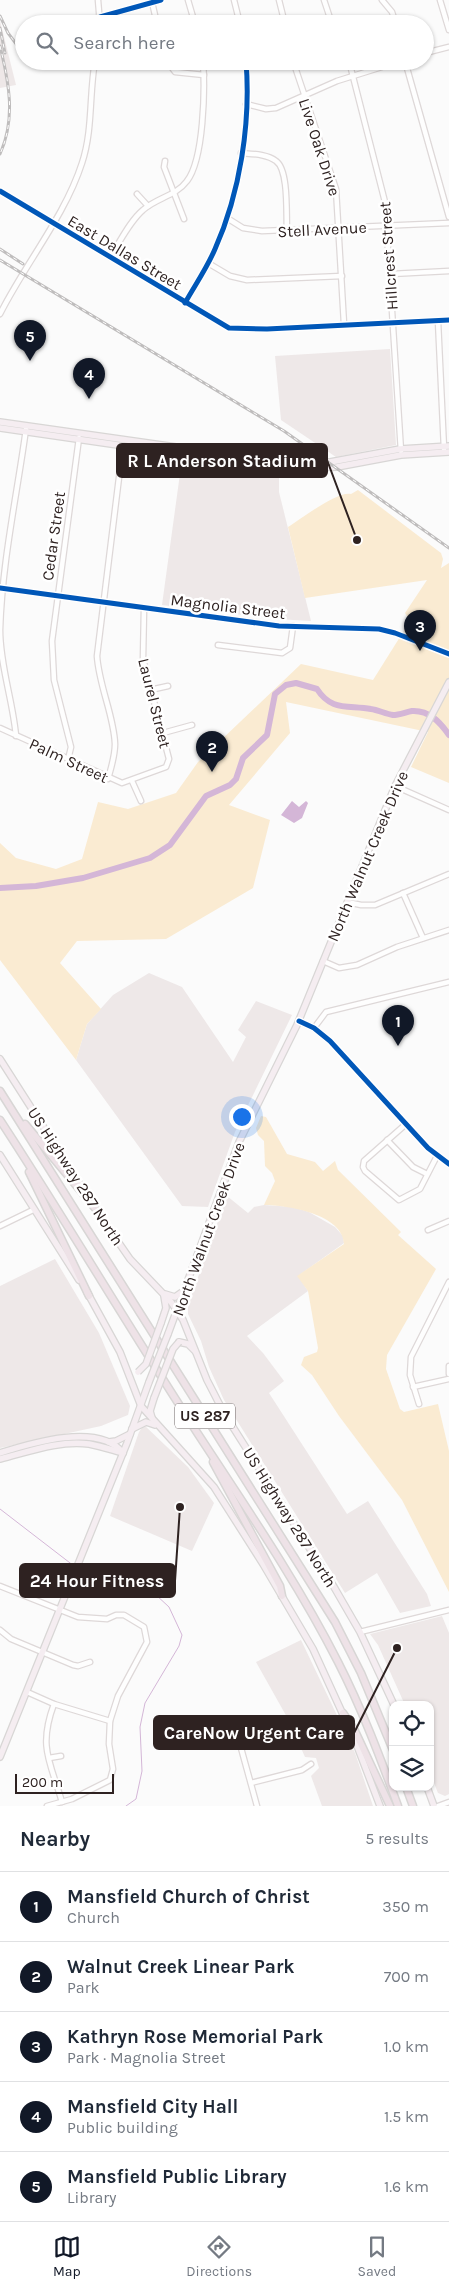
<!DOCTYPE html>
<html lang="en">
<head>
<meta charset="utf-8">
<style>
  body { margin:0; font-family:Karla,sans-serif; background:#f6f6f7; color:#1f2937 }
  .controls { position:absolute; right:15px; bottom:15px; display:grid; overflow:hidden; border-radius:10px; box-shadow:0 1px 4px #0004 }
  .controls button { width:45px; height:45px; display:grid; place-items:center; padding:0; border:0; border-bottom:1px solid #e0e1e3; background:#fff; color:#1f2937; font:25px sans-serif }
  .scale { position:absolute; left:15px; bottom:12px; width:99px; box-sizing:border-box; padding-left:5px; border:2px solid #2e2221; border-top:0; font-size:14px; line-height:18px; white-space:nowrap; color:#2e2221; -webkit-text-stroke:4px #fff; paint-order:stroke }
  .you { position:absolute; left:241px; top:1116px; width:18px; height:18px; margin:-12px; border:4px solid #fff; border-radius:50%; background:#1a73e8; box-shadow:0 0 0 8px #1a73e833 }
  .badge { display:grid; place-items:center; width:32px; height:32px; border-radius:50%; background:#111827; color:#fff; font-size:16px; font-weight:700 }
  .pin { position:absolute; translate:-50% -41px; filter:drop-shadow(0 1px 2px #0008) }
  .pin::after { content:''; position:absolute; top:26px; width:18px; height:15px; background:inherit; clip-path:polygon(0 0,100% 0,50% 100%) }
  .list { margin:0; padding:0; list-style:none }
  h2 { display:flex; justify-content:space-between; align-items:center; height:65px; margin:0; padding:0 20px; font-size:21px }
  h2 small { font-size:16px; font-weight:400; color:#747a83 }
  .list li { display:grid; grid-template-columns:32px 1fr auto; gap:15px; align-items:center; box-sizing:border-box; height:70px; padding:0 20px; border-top:1px solid #e0e1e3 }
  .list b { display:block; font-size:19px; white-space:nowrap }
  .list p { margin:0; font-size:16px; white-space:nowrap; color:#747a83 }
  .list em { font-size:16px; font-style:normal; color:#747a83 }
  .icon { flex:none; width:28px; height:28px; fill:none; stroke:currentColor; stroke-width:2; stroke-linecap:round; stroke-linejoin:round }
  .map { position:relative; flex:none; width:449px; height:1806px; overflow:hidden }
  .search { position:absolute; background:#fff; box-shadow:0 1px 4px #0004; left:15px; right:15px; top:15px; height:55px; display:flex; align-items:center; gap:12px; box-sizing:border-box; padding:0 18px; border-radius:28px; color:#747a83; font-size:19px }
  .sheet { height:415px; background:#fff }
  nav { display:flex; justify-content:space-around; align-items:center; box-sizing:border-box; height:70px; border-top:1px solid #e0e1e3; background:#fff; font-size:14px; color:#747a83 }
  nav a { display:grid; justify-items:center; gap:2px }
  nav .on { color:#111827 }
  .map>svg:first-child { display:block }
  .built { fill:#eee8e8 }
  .green { fill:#faebd2 }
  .water { fill:#d4b6d7 }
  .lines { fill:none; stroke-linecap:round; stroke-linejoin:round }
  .stream { stroke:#d4b6d7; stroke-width:1 }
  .river { stroke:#d4b6d7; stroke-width:6 }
  .minor-casing { stroke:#ded8d8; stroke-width:7 }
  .major-casing { stroke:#d8d6d5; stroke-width:8 }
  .highway-casing { stroke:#d8d6d5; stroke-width:9 }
  .minor { stroke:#fefefe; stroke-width:4.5 }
  .major { stroke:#f5edf1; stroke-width:5.5 }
  .highway { stroke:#eee2e7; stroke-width:6 }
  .rail-casing { stroke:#bfbdbd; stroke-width:3 }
  .rail { stroke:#fff; stroke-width:1; stroke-dasharray:4; stroke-linecap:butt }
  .major-bridge-casing { stroke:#d8d6d5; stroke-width:8; stroke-linecap:butt }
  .major-bridge { stroke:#f5edf1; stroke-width:5.5 }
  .cycleway-casing { stroke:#fff; stroke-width:8 }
  .cycleway { stroke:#0057b8; stroke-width:5 }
  .labels { text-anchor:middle; stroke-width:5; stroke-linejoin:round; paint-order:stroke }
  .shield { fill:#fff; stroke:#6d6464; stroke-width:1 }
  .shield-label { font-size:15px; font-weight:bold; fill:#2e2221 }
  .street-label { font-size:16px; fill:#2e2221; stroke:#fff }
  .leader { fill:none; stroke:#2e2221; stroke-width:2 }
  .callout-dot { fill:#2e2221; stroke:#fff; stroke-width:2 }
  .callout { fill:#2e2221; stroke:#2e2221; stroke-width:2 }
  .callout-label { font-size:18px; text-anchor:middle; font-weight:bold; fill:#fff }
</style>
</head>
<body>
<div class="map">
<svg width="449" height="1806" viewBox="0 0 449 1806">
  <rect width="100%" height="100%" fill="#fbfbfb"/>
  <g class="built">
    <polygon points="0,21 16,85 0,88"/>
    <polygon points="390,349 396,445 336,457 281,420 275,356"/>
    <polygon points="182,459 279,470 279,492 311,621 276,619 162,605"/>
    <polygon points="149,973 182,987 233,1062 246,1037 238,1030 256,1001 292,1015 235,1132 208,1207 182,1206 76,1060 87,1024 113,995"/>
    <polygon points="227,1196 248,1213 254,1207 264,1205 293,1207 309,1212 335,1227 343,1236 344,1243 298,1276 308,1291 247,1336 263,1353 284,1381 269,1393 347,1514 368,1501 427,1594 431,1606 400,1613 377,1573 345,1593 224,1400 209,1367 201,1341 188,1314 188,1305"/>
    <polygon points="55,1259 99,1333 130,1406 128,1415 101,1426 0,1448 0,1286"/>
    <polygon points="144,1425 188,1467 214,1503 192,1551 110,1516 139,1432"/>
    <polygon points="442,1616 449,1633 449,1794 445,1796 438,1793 430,1773 430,1705 405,1705 378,1645 370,1634"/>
    <polygon points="301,1640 355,1753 373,1806 322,1806 311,1776 319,1768 316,1758 305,1757 288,1719 256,1662"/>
  </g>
  <g class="green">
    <path d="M358 490 441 553 443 559 441 568 449 563V783L411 767 428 732 286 702 290 733 229 805 270 820 253 888 166 939 77 941 60 963 101 1009 87 1024 76 1060 0 960V843L16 858 56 869 82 859 98 802 128 809 176 793 198 762 301 664 373 680 410 621 405 613 427 580 305 598 288 527C301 519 337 491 351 494Z"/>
    <path d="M261 1116 266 1117 287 1154 315 1162 323 1171 335 1161 338 1170 401 1232 398 1235 436 1269 387 1355 386 1369 400 1409 404 1412 438 1404 449 1451V1592L402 1500 339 1416 312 1375 301 1365 304 1357 317 1352 318 1348 308 1291 297 1276 344 1244C343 1214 287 1205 264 1205L275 1181 272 1173 265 1166 264 1141 258 1135 256 1128Z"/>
  </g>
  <polygon class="water" points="292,801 299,807 306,801 308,803 302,818 294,823 281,815"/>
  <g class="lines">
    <g class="stream">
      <polyline points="0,1509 74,1566"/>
      <polyline points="78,1568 155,1594 169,1607 182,1635 179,1646 145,1703 140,1727 142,1771 136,1799 126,1806"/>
    </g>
    <path class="river" d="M0 888 36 886 83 878 150 858 170 845 206 796 230 785 236 779 243 758 267 735 275 694 286 685 296 683 317 689C331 711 347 705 371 709 378 710 386 714 393 715 399 715 406 712 412 711 429 710 440 722 449 735"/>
    <defs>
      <g id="minor">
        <polyline points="98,0 100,24"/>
        <polyline points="188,0 195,24"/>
        <polyline points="234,0 240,24"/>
        <polyline points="279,0 285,24"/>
        <polyline points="324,0 332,24"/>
        <polyline points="382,0 392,12 396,24"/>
        <polyline points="440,0 449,30"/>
        <polyline points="152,2 157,24"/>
        <polyline points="100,17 161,0"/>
        <polyline points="425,53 449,47"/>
        <polyline points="167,61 175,72 204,75"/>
        <polyline points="293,61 336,189 344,324"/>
        <polyline points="349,61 385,202 401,451"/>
        <polyline points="405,61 449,217"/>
        <polyline points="246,104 266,109 276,108 337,81 401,61"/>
        <path d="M241 153C252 154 267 154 276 161 289 170 286 215 287 231"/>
        <polyline points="165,161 164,167 184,219"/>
        <polyline points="0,191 229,328 267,329 449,320"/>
        <polyline points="137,194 148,206"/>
        <polyline points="227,218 243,228 262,231 449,223"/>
        <path d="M110 257C120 242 129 222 143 210 156 198 176 196 187 181 204 159 205 89 203 61"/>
        <polyline points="208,263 230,276 247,280 342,276"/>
        <polyline points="391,274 449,271"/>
        <path d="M185 303C195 285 207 268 215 249 240 193 251 123 246 61"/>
        <path d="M0 314C25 264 65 216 82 163 93 130 89 95 95 61"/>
        <polyline points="438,321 444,449"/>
        <polyline points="0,588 279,626 379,629 395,633 449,654"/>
        <polyline points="218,645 282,653 290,648 293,626"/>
        <polyline points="150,690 168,686"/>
        <polyline points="0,728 122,783 166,767 169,759 143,659 144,608"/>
        <polyline points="163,733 192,725"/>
        <path d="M16 736C13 701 0 666 0 630 2 562 17 495 26 429"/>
        <polyline points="68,760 71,747 54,680 52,641 79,438"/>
        <path d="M108 779C111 768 115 756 115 744 114 716 99 686 97 656L123 445"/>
        <polyline points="132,781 141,801"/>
        <polyline points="395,786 449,810"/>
        <polyline points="403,893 423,938"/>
        <polyline points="347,902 361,905 375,905 449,874"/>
        <polyline points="323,961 339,968 357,965 397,947 449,930"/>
        <polyline points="299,1021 314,1028 330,1041 428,1148 449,1164"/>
        <polyline points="314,1028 326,1012 449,982"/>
        <polyline points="406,1124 364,1161 363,1167 365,1171 399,1200 420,1189 437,1156"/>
        <polyline points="387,1140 413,1167 427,1174"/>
        <polyline points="0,1226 33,1210"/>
        <polyline points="428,1230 449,1221"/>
        <polyline points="449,1366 449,1374"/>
        <polyline points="413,1387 449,1379"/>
        <polyline points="419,1404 410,1375 411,1357 449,1282"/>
        <polyline points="0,1586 78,1617 107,1619 116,1615 124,1615 144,1627 147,1642 118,1696 110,1721 109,1744 113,1769 110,1780 72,1799 47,1806"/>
        <polyline points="0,1630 11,1639 73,1665 78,1666 90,1662"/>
        <polyline points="360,1632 449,1610"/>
        <polyline points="27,1692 54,1704 110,1721"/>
        <path d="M54 1704C38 1747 50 1761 62 1802"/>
        <polyline points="230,1729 241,1748 257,1806"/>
        <polyline points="49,1758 61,1756"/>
        <polyline points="251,1783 302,1770 311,1764"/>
        <polyline points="438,1806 449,1802"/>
      </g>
      <g id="major">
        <polyline points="0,422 183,448 307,462 330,462 400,449 449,446"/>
        <polyline points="0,428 173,453 307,468 337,467 401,455 449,452"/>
        <polyline points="0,1059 85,1192"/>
        <polyline points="0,1155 79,1280"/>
        <polyline points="92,1204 130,1259 171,1302 183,1320 207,1380 224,1413 334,1587 360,1632 394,1705"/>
        <polyline points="87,1292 120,1352 141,1406 214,1487 263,1564 313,1649 356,1743 380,1806"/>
        <polyline points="165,1294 175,1297 185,1290"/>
        <polyline points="161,1323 166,1308 164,1296"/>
        <polyline points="168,1334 239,1142 297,1025 395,786 449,682"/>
        <polyline points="179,1342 188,1344 195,1351"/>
        <polyline points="152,1418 150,1411 154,1398"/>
        <polyline points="132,1429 146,1422 155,1425"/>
        <polyline points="109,1442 116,1441 130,1434"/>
        <path d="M0 1453C31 1443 99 1422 123 1453"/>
        <path d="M0 1459C28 1452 59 1440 89 1444 100 1446 112 1450 123 1453"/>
        <polyline points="0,1757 127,1443 149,1382"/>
        <polyline points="427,1787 434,1806"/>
      </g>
      <g id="highway">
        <polyline points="0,1091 335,1622 361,1673 393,1750"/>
        <path d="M0 1120C68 1224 131 1331 198 1434 247 1509 298 1583 338 1662 362 1709 380 1757 398 1806"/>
        <polyline points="25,1124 95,1208"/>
        <polyline points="29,1172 89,1296"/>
        <polyline points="213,1462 280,1586 282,1596"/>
        <polyline points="343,1713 354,1729 390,1806"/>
        <polyline points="406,1787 413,1806"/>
      </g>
    </defs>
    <use href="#minor" class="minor-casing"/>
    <use href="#major" class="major-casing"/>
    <use href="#highway" class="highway-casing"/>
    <use href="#minor" class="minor"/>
    <use href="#major" class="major"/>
    <use href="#highway" class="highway"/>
    <defs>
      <g id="rail">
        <polyline points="0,16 8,33 23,53"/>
        <polyline points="0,28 5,53"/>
        <path d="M0 46C9 83 16 118 0 154"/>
        <polyline points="0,249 23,264"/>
        <polyline points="0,260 284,431 449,548"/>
      </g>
    </defs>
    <use href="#rail" class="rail-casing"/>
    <use href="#rail" class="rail"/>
    <defs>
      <g id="major-bridge">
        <polyline points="138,1372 146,1364 161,1323"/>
        <polyline points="149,1382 168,1334"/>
        <polyline points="154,1398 173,1349 179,1342"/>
      </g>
    </defs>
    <use href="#major-bridge" class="major-bridge-casing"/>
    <use href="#major-bridge" class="major-bridge"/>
    <defs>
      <g id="cycleway">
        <polyline points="100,17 161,0"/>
        <polyline points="0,191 229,328 267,329 449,320"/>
        <path d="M185 303C195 285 207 268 215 249 240 193 251 123 246 61"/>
        <polyline points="0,588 279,626 379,629 395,633 449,654"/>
        <polyline points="299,1021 314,1028 330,1041 428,1148 449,1164"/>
      </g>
    </defs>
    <use href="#cycleway" class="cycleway-casing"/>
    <use href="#cycleway" class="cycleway"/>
  </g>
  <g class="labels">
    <rect class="shield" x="175" y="1403.5" width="60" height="25" rx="4"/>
    <g class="shield-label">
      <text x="205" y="1421">US 287</text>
    </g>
    <g class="street-label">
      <text transform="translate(320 147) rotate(72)" y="6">Live Oak Drive</text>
      <text transform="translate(322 229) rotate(-3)" y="6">Stell Avenue</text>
      <text transform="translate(125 252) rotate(31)" y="6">East Dallas Street</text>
      <text transform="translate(388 256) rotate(-94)" y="6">Hillcrest Street</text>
      <text transform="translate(53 536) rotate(-82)" y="6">Cedar Street</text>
      <text transform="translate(228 606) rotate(7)" y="6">Magnolia Street</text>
      <text transform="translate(155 703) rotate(76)" y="6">Laurel Street</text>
      <text transform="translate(69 760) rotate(25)" y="6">Palm Street</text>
      <text transform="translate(367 856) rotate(-67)" y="6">North Walnut Creek Drive</text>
      <text transform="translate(76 1176) rotate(57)" y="6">US Highway 287 North</text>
      <text transform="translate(208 1229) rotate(-70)" y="6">North Walnut Creek Drive</text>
      <text transform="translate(290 1517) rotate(58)" y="6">US Highway 287 North</text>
    </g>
  </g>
  <path class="leader" d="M357 540L327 460M180 1507L175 1581M397 1648L354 1733"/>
  <g class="callout-dot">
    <circle cx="357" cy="540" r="5"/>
    <circle cx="180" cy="1507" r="5"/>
    <circle cx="397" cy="1648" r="5"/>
  </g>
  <g class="callout">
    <rect x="117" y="444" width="210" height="33" rx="5"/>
    <rect x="20" y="1564" width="155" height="33" rx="5"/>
    <rect x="154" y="1716" width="200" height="33" rx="5"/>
  </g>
  <g class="callout-label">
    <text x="222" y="467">R L Anderson Stadium</text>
    <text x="97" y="1587">24 Hour Fitness</text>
    <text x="254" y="1739">CareNow Urgent Care</text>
  </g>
</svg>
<div class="controls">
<button><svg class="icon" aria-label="locate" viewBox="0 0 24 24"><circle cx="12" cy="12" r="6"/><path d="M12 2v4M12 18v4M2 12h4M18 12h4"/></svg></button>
<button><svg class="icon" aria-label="layers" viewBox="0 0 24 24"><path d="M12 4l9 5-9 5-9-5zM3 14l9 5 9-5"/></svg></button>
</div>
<div class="scale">200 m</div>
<div class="you"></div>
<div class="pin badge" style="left:398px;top:1046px">1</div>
<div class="pin badge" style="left:212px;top:772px">2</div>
<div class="pin badge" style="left:420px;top:651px">3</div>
<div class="pin badge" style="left:89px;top:399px">4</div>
<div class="pin badge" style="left:30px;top:361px">5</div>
<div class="search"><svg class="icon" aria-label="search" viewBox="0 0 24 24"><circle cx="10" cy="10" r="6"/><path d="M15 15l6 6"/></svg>Search here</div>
</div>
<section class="sheet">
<h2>Nearby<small>5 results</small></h2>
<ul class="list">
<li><span class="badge">1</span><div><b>Mansfield Church of Christ</b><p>Church</p></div><em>350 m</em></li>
<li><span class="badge">2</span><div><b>Walnut Creek Linear Park</b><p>Park</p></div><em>700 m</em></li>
<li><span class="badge">3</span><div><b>Kathryn Rose Memorial Park</b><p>Park · Magnolia Street</p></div><em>1.0 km</em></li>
<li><span class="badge">4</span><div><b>Mansfield City Hall</b><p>Public building</p></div><em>1.5 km</em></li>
<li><span class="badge">5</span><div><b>Mansfield Public Library</b><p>Library</p></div><em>1.6 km</em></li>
</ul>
</section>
<nav>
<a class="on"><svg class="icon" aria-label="map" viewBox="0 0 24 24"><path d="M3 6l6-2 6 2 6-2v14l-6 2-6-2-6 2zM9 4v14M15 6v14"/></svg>Map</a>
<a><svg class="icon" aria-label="directions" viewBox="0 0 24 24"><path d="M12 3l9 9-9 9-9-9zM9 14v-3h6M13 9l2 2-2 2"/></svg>Directions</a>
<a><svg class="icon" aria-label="saved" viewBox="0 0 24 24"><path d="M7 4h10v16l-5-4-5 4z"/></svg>Saved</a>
</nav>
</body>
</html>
